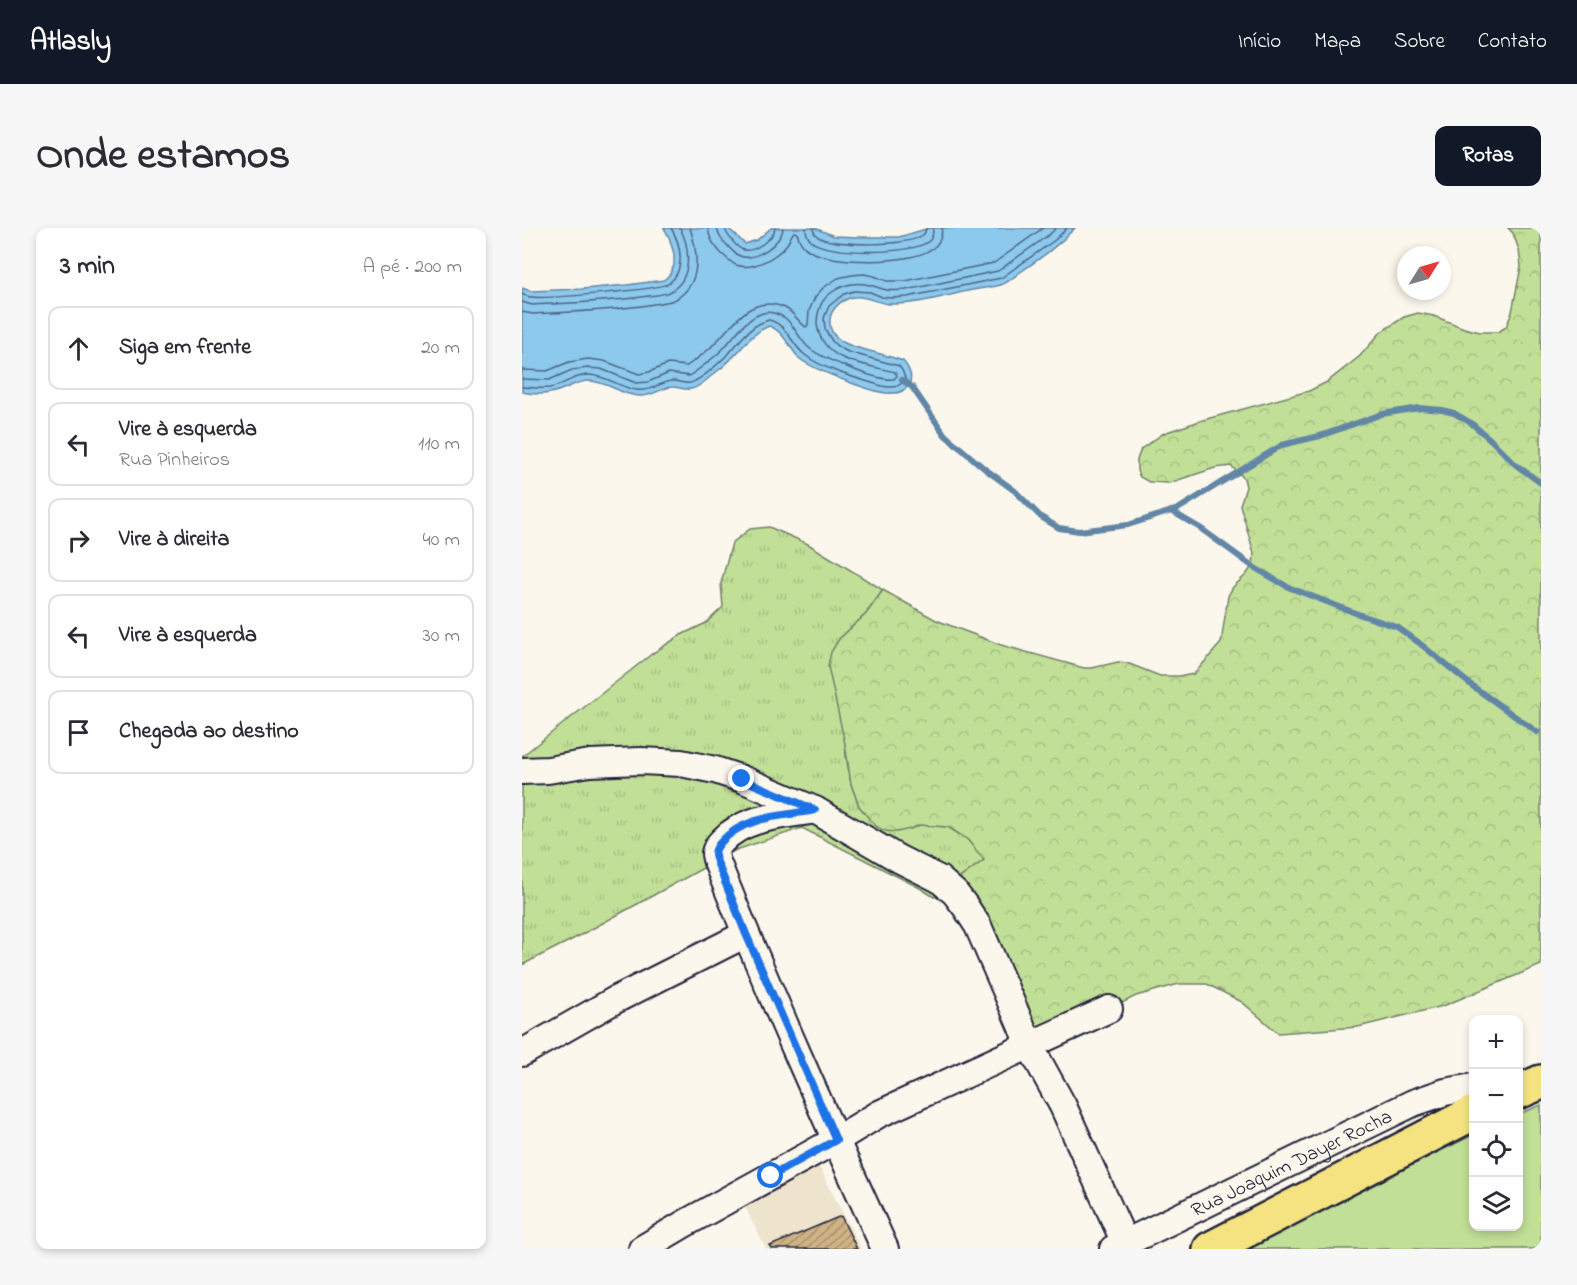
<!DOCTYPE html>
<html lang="pt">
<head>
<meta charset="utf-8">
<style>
  body { margin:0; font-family:"Indie Flower",sans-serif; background:#f7f7f7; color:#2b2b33 }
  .controls { position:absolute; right:18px; bottom:18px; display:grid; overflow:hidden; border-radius:12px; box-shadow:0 3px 9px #0003 }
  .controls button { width:54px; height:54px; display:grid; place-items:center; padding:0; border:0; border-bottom:2px solid #e1e1e2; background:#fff; color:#2b2b33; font:30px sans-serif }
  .compass { position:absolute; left:875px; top:18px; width:54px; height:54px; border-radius:50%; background:#fff; box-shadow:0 3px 9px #0003; rotate:53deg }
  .stop { position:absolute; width:18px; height:18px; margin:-14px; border:4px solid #1a73e8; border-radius:50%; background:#fff }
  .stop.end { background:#1a73e8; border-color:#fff; box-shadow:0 2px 6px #0008 }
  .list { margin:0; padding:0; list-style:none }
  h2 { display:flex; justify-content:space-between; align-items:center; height:78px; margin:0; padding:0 24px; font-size:26px }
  h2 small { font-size:20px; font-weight:400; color:#7c7c81 }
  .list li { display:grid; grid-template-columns:39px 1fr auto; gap:18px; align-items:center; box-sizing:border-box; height:84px; margin:0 12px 12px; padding:0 12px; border:2px solid #e1e1e2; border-radius:12px }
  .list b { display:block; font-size:22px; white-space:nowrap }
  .list p { margin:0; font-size:20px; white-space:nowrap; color:#7c7c81 }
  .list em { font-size:20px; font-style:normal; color:#7c7c81 }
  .icon { flex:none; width:33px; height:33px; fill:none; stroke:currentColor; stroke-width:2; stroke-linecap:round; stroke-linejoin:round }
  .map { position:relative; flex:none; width:1019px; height:1021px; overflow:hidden; border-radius:12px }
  header { display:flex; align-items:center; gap:36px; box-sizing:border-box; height:84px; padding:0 30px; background:#111827; color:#fff }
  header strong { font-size:28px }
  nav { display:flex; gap:33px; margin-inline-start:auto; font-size:21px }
  .intro { display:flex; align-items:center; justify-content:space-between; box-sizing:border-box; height:144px; padding:0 36px }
  h1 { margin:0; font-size:42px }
  .button { padding:15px 27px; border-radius:12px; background:#111827; color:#fff; font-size:21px; font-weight:700 }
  main { display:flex; gap:36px; padding:0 36px }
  aside { flex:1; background:#fff; border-radius:12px; box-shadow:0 3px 9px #0003 }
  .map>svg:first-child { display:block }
  .built { fill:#eee3cd }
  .grass { fill:url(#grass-tufts); stroke:#728069; stroke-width:1.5 }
  .forest { fill:url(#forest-crowns); stroke:#728069; stroke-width:1.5 }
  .park { fill:#c1df97; stroke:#728069; stroke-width:1.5 }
  .water { fill:#8dc9ed; stroke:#6286a6; stroke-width:1.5 }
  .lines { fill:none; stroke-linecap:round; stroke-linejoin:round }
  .shore { stroke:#4d6582; stroke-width:1.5 }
  .stream { stroke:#6286a6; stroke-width:6 }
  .building { fill:url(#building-hatch); stroke:#22223b; stroke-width:1.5 }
  .minor-casing { stroke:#22223b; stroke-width:30 }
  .major-casing { stroke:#22223b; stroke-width:38 }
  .minor { stroke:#fbf7ec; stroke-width:26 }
  .major { stroke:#f5e382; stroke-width:33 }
  .route { stroke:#1a73e8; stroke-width:8 }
  .labels { text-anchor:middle; stroke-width:6; stroke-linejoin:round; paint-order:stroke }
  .street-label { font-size:20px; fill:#22223b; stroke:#fbf7ec }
</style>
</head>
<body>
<header>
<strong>Atlasly</strong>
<nav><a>Início</a><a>Mapa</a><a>Sobre</a><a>Contato</a></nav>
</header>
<div class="intro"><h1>Onde estamos</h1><a class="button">Rotas</a></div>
<main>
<aside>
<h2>3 min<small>A pé · 200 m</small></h2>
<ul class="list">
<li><svg class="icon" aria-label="ahead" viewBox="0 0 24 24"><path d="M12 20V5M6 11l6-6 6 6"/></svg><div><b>Siga em frente</b></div><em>20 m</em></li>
<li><svg class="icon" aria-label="left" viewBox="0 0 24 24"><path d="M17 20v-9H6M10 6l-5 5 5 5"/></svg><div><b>Vire à esquerda</b><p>Rua Pinheiros</p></div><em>110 m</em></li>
<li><svg class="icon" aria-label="right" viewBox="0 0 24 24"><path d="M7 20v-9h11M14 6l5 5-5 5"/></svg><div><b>Vire à direita</b></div><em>40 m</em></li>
<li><svg class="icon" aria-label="left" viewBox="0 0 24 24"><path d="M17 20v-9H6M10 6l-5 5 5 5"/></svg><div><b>Vire à esquerda</b></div><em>30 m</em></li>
<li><svg class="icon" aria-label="arrive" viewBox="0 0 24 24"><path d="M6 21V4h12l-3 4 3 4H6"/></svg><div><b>Chegada ao destino</b></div></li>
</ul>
</aside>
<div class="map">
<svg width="1019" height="1021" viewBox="0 0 1019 1021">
  <defs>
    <pattern id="grass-tufts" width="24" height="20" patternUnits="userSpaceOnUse" patternTransform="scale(1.5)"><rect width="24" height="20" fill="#c1df97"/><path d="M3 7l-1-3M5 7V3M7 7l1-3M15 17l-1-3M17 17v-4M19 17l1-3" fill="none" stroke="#a6bf83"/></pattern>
    <pattern id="forest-crowns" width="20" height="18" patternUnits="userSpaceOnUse" patternTransform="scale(1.5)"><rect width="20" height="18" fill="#c1df97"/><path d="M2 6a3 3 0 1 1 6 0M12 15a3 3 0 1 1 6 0" fill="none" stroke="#a6bf83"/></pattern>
    <pattern id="building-hatch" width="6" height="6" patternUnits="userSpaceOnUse" patternTransform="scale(1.5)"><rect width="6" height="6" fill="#d0b385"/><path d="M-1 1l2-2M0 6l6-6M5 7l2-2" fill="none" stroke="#a8916e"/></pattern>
  </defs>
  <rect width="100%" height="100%" fill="#fbf7ec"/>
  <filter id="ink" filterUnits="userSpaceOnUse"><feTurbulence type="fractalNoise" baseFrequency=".0167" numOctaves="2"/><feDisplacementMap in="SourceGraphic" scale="12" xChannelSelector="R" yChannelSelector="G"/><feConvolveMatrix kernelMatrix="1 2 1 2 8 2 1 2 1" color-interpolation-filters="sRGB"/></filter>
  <g filter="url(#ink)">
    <polygon class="built" points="297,938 339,1021 244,1021 220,973"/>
    <polygon class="grass" points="247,299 286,316 361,362 344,386 317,411 324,528 329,556 337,578 355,599 388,601 398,597 426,599 445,611 462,632 412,669 398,660 280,600 214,622 57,708 0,737 0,528 131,425 159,407 184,395 201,379 199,355 210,315 228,301"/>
    <polygon class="forest" points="986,0 1019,0 1019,737 921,778 836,799 756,805 720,774 685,756 657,756 614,768 524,812 510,802 426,666 412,669 462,632 445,611 426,599 398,597 388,601 375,604 363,603 355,599 349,593 337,578 329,556 323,516 306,438 309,424 317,411 344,386 361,362 414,392 479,417 562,440 570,440 596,434 605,435 638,448 661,448 672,446 699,415 706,368 711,359 724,347 731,337 732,325 718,277 724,259 722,250 709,238 693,240 647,255 627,254 618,249 615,243 615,232 619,221 642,205 681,192 787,163 805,154 838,128 859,104 882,89 896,85 912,88 942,100 958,104 976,104 984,99 990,84 999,39 997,22 991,5"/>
    <polygon class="park" points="1019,877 1019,1021 724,1021 857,953 951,907 951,998 996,998 997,886"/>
    <path class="water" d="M142 0H206L223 16 235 12 249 0H293L312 8 337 9H377L407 0H553C537 17 520 29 500 43 494 47 488 53 481 56 471 60 457 60 446 63 421 68 395 77 369 76 354 76 340 64 325 71 317 74 309 82 308 91 305 116 337 120 355 125 363 127 372 130 381 133 387 140 392 149 386 158 383 163 376 165 370 165 354 167 291 141 278 131 267 120 262 103 247 98 229 105 222 119 209 131 203 138 195 143 188 149 182 154 176 160 169 161 163 162 157 159 150 159 141 159 131 168 120 168 102 169 86 153 67 153 57 153 49 158 41 161 28 167 13 167 0 164V60L9 63 60 61 105 57 142 52 148 46 152 37V26L147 9Z"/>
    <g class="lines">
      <g class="shore">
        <path d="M186 0C187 11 192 17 199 25 204 29 208 34 214 37 231 43 255 29 265 16 268 12 269 7 272 4L275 5C277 13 280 19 288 23 310 36 390 37 411 20 418 15 420 8 420 0"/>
        <path d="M195 0C196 7 198 11 204 16 208 20 212 26 218 28 233 34 260 15 261 0"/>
        <path d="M203 0C204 6 215 21 222 22 233 24 252 10 253 0"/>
        <path d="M284 0C284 5 285 9 289 13 304 27 391 27 407 13 411 9 411 5 411 0"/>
        <path d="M291 0C292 4 291 5 295 8 309 19 385 18 400 8 404 5 403 4 404 0"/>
        <path d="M0 66C2 67 7 69 9 69 24 71 138 62 147 55 164 42 159 16 149 0"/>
        <path d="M0 74 10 77C49 75 88 74 126 68 133 67 143 67 149 63 171 50 168 19 158 0"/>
        <path d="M0 84 11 86C49 84 88 83 126 77 135 75 146 75 154 71 180 55 176 24 168 0"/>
        <path d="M0 142 25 143 47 134 66 131 82 133 117 146 127 144 146 136 165 138C175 131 186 123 194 114 213 94 231 65 263 80 272 84 276 94 284 99L286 97 287 83 293 69 301 60 316 50 330 47 342 46 352 48 365 53H383L472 35 521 0"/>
        <path d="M0 151 27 152 50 142 66 140 79 141 114 155 126 154 147 145 167 148C178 141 190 131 200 122 213 108 222 91 241 85 248 83 257 86 263 90 273 98 277 111 286 119 298 130 358 154 372 151L375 148 373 144C357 140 339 137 323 131 302 123 289 101 298 79 302 67 317 58 330 56 342 54 350 58 361 61 369 64 377 62 384 62L476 43 528 6 534 0"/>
        <path d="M0 159C9 159 19 161 28 160 42 157 52 147 67 147 84 147 100 161 115 162 130 164 139 153 151 153 159 153 166 158 173 153 183 148 197 135 205 127 219 113 227 97 247 92 266 97 268 115 283 127 302 142 337 151 360 158 369 160 379 160 383 150L380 142 377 138 326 124 315 118 310 113 303 101 302 90 307 78 322 66 332 63 348 64 360 69 369 70 385 69 479 50 533 12 545 0"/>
      </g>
      <g class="stream">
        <polyline points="380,152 390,159 423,207 463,241 493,263 519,289 537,300 557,303 606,297 656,281 760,217 798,208 860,186 897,180 920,182 932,185 949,195 969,212 994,237 1019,255"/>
        <polyline points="649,283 678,300 733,340 766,359 836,386 875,399 896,414 949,457 1015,504"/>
      </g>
    </g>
    <polygon class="building" points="319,988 335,1021 250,1021 248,1018"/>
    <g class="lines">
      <defs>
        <g id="minor">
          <polyline points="0,543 26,542 68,535 119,533 159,535 193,542 220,551 293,582 377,631 417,651 433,665 443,678 456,698 508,818 541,878 603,1015"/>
          <path d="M293 582C262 588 223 588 200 613 197 616 194 620 193 625 193 628 194 631 195 634 247 765 305 893 363 1021"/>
          <polyline points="0,825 93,772 224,706"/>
          <polyline points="120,1021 162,996 314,912 357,886 587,781"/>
          <path id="s1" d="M591 1021 891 875 923 864 951 859"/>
        </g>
        <g id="major">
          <polyline points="996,864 1019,854"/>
          <polyline points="688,1021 951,885"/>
        </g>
      </defs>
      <use href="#minor" class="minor-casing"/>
      <use href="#major" class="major-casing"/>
      <use href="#minor" class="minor"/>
      <use href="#major" class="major"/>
    </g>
  </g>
  <g class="lines" filter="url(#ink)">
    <path class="route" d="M220 551 293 582C262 588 223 588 200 613 197 616 194 620 193 625 193 628 194 631 195 634L224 706 314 912 249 948"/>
  </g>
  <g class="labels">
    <g class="street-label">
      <text dy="7" stroke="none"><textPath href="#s1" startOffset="198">Rua Joaquim Dayer Rocha</textPath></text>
    </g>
  </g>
</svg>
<div class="controls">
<button>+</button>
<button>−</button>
<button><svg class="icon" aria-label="locate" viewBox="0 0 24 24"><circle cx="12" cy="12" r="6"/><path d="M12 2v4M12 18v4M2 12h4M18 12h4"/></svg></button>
<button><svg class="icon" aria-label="layers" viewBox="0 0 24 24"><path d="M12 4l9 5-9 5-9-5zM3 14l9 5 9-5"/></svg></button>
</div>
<svg class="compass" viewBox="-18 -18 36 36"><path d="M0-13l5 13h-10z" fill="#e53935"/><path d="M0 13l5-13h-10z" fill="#7c7c81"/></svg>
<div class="stop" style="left:249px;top:948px"></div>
<div class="stop end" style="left:220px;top:551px"></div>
</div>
</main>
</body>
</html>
